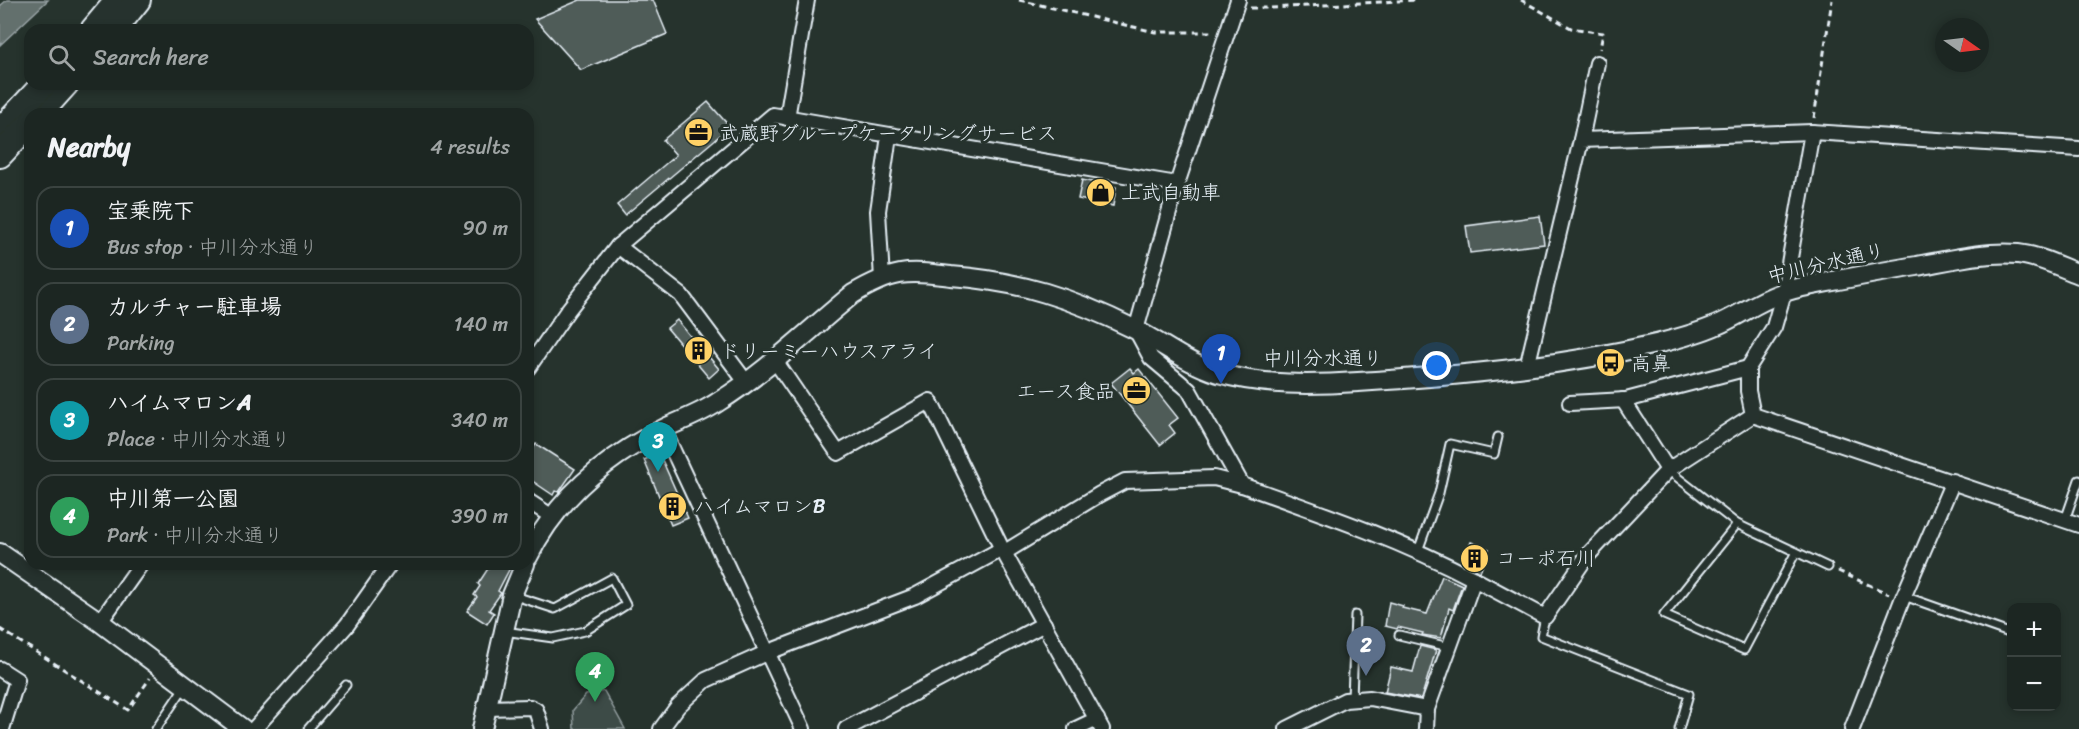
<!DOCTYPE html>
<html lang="en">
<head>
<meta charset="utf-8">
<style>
  body { margin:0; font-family:Sriracha,"Klee One",sans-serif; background:#29322f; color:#f1f3f6 }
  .controls { position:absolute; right:18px; bottom:18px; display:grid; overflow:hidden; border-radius:12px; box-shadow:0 3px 9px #0003 }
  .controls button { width:54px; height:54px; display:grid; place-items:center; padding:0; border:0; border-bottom:2px solid #3a4340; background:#1c2622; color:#f1f3f6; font:30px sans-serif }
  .compass { position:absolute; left:1935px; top:18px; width:54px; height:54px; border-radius:50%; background:#1c2622; box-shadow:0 3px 9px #0003; rotate:104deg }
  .you { position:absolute; left:1437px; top:366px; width:21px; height:21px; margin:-15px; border:4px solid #fff; border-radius:50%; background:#1a73e8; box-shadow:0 0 0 9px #1a73e833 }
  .badge { display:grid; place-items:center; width:39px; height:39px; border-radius:50%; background:#ffd166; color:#fff; font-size:20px; font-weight:700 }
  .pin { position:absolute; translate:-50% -50px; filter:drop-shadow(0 2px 3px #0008) }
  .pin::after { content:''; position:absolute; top:32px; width:21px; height:18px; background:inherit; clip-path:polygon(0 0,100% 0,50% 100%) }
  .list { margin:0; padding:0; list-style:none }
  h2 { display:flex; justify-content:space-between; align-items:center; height:78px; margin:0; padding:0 24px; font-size:26px }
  h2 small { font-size:20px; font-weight:400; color:#a0a5a5 }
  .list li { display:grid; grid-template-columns:39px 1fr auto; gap:18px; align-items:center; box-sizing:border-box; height:84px; margin:0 12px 12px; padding:0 12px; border:2px solid #3a4340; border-radius:18px }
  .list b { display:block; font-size:22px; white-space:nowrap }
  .list p { margin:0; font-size:20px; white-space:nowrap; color:#a0a5a5 }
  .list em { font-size:20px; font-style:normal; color:#a0a5a5 }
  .icon { flex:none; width:33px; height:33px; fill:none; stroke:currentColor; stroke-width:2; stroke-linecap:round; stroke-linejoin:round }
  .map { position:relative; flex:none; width:2079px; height:729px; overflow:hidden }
  .search { position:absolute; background:#1c2622; box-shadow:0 3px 9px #0003; left:24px; top:24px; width:510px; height:66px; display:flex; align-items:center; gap:15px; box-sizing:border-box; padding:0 21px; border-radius:18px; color:#a0a5a5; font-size:22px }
  .panel { position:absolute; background:#1c2622; box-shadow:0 3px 9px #0003; left:24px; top:108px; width:510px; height:462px; border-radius:18px }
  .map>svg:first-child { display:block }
  .green { fill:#3e4b47; stroke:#939ea0; stroke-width:1.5 }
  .water { fill:#636f6d; stroke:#98a3a5; stroke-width:1.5 }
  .building { fill:#505c59; stroke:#e8f1f8; stroke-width:1.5 }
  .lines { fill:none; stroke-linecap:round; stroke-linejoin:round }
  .lane-casing { stroke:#e8f1f8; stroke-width:11 }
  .street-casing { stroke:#e8f1f8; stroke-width:18 }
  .secondary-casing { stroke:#e8f1f8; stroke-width:22 }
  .highway-casing { stroke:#e8f1f8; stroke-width:28 }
  .path { stroke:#e8f1f8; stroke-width:3; stroke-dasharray:6 4.5; stroke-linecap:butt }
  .lane { stroke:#26332d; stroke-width:7 }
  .street { stroke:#26332d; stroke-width:14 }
  .secondary { stroke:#26332d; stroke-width:18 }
  .highway { stroke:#26332d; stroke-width:24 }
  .labels { text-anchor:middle; stroke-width:6; stroke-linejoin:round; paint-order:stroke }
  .poi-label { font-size:20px; fill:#e8f1f8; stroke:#26332d; text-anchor:start }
  .street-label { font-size:20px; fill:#e8f1f8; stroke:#26332d }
</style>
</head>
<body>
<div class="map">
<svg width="2079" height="729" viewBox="0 0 2079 729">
  <rect width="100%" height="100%" fill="#26332d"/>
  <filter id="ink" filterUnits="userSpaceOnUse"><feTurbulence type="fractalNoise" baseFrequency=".0167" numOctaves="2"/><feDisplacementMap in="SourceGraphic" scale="12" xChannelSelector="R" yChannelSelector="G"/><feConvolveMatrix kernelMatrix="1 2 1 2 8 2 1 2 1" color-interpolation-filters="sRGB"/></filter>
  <g filter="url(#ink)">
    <polygon class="green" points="604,691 625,729 574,729 573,710 586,695"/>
    <polygon class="water" points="7,0 48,0 0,45 0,6"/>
    <g class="building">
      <polygon points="580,0 653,0 667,34 581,70 535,19"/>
      <polygon points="708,102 730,127 625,215 617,205 676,155 663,140"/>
      <polygon points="1082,180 1116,187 1113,206 1078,199"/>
      <polygon points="1540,216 1544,244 1470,253 1466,226"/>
      <polygon points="677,320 701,349 708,346 713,353 709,357 719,369 709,378 667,328"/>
      <polygon points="1130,368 1134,373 1139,369 1178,418 1169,425 1175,433 1160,445 1111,383"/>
      <polygon points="536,444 575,469 559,492 555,491 553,495 528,478 528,456"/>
      <polygon points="659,453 688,518 671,525 644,460"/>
      <polygon points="1471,542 1489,549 1480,572 1463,563"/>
      <polygon points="491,564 512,564 498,591 501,593 489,610 494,613 487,624 467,611 477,597 474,595 480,586 478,584"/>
      <polygon points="1442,576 1462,585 1453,610 1449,608 1441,638 1422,635 1423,633 1398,627 1397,629 1385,626 1389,602 1403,606 1402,608 1427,614"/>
      <polygon points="1420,646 1436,650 1421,699 1385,692 1391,667 1413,672"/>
    </g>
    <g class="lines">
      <defs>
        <g id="lane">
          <polyline points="1668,470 1737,524 1828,567"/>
          <polyline points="2065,520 2079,480"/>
          <polyline points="1737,524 1664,615 1744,650 1796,552"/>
          <polyline points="1418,551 1439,493 1450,444 1494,454 1498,437"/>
          <polyline points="1904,596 2012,634"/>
          <polyline points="1545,617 1541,636 1689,694 1679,729"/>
          <polyline points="504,631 553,638 585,631 626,605 612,578 555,609 512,595"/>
          <polyline points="1399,635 1449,647"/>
          <polyline points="1352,699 1355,615"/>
          <polyline points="156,729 185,686"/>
          <polyline points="308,729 346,685"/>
        </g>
        <g id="street">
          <path d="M1238 0 1177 184 1136 330 1151 358 1189 390 1242 485C1321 513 1400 540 1474 579L1427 709 1426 729"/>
          <polyline points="787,118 807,0"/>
          <polyline points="1581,140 1597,63"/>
          <polyline points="618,246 681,295 746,382"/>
          <polyline points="882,279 878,211 889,136"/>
          <polyline points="774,359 838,453 930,401 1002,549 1102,729"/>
          <polyline points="1527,367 1581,140 1812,132 2079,149"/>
          <polyline points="528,368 568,310 618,246 773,115 1177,184"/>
          <polyline points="1623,400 1668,470"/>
          <polyline points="1570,403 1626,400 1748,368"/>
          <polyline points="1753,415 2079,525"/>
          <polyline points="663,429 803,729"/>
          <polyline points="528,501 551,516"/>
          <polyline points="1005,552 1100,494 1125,481 1214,478 1242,485"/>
          <polyline points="1474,579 1545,617 1587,556 1668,470 1753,415 1748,391 1748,368 1774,327 1784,292 1812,132"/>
          <polyline points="100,622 141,564"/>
          <polyline points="0,669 17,680 2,729"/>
          <polyline points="486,708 530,707 536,710 542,729"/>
          <polyline points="254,729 347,625 390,564"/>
          <polyline points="661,729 678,706 706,680 766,653 915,596 1002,549"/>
          <polyline points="846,729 1044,624"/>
          <polyline points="1076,729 1097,719"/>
          <polyline points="1287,729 1345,700 1370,698 1427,709"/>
          <polyline points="1852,729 1902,600 1953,481"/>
        </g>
        <g id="secondary">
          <polyline points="0,553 100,622 243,729"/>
          <path d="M528 557C557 498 606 457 665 428 682 420 702 413 718 402 765 373 810 329 853 294 868 285 883 277 900 274 917 271 934 274 951 276 1019 281 1072 298 1134 329 1162 343 1188 364 1218 373 1263 386 1312 385 1358 382 1458 376 1558 367 1656 344 1676 339 1697 334 1717 325 1738 316 1757 302 1779 294 1793 288 1808 286 1823 283 1854 277 1885 271 1917 266 1950 260 1985 251 2018 254 2039 256 2060 267 2079 274"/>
          <polyline points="482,729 512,595 525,564"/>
        </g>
        <g id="highway">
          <polyline points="93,30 118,0"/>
          <polyline points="114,30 138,0"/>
          <polyline points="39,114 66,84"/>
          <polyline points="0,131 44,84"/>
          <polyline points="0,155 30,123"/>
        </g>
      </defs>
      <use href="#lane" class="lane-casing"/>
      <use href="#street" class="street-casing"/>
      <use href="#secondary" class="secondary-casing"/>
      <use href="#highway" class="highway-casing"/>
      <g class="path">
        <polyline points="1019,0 1155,32 1214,32"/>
        <polyline points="1521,0 1571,28 1603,33 1600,49"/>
        <polyline points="1250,8 1271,8 1416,0"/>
        <polyline points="1814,118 1832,0"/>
        <polyline points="1838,571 1889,594"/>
        <polyline points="0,629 128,710 150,678"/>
      </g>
      <use href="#lane" class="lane"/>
      <use href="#street" class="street"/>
      <use href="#secondary" class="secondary"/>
      <use href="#highway" class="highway"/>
    </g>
  </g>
  <defs>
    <symbol id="office-disc" viewBox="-11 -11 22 22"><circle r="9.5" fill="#ffd166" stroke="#26332d"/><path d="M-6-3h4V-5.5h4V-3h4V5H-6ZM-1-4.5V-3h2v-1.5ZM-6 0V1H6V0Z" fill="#111"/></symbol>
    <symbol id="shop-disc" viewBox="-11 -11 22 22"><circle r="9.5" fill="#ffd166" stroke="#26332d"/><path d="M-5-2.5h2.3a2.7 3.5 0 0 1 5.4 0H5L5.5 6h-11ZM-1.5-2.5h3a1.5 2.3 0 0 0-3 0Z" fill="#111"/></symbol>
    <symbol id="building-disc" viewBox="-11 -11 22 22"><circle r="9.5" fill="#ffd166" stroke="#26332d"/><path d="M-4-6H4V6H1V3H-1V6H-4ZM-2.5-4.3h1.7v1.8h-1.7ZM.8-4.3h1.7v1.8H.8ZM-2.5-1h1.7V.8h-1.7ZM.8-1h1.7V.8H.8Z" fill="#111"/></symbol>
    <symbol id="bus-disc" viewBox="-11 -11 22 22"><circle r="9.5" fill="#ffd166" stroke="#26332d"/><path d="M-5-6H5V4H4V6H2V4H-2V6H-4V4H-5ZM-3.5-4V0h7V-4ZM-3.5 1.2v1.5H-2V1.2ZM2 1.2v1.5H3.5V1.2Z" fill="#111"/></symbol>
  </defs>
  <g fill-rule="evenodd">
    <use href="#office-disc" x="682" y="116" width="33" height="33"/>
    <use href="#shop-disc" x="1084" y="176" width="33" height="33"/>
    <use href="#building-disc" x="682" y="334" width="33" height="33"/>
    <use href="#bus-disc" x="1594" y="346" width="33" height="33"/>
    <use href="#office-disc" x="1120" y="374" width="33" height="33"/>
    <use href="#building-disc" x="656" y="490" width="33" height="33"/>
    <use href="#building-disc" x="1458" y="542" width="33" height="33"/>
  </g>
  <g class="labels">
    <g class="poi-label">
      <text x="719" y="140">武蔵野グループケータリングサービス</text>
      <text x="1121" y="199">上武自動車</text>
      <text x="720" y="358">ドリーミーハウスアライ</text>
      <text x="1631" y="370">高鼻</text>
      <text x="1115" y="398" text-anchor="end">エース食品</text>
      <text x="694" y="513">ハイムマロンB</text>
      <text x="1496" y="565">コーポ石川</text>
    </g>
    <g class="street-label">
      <text transform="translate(1826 263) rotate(-13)" y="7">中川分水通り</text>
      <text x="1323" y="365">中川分水通り</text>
    </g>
  </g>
</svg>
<div class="controls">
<button>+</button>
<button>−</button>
</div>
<svg class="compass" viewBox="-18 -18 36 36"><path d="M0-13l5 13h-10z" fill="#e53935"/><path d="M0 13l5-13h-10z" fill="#a0a5a5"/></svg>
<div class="you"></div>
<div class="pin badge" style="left:1221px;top:384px;background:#1a4fb4">1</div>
<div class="pin badge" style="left:1366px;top:676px;background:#5c6f8a">2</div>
<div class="pin badge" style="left:658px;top:472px;background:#0f9aa8">3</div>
<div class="pin badge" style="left:595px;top:702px;background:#2e9e5b">4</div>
<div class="search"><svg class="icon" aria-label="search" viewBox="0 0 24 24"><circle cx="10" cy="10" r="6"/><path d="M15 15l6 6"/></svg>Search here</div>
<section class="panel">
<h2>Nearby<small>4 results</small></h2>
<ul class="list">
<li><span class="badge" style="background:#1a4fb4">1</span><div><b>宝乗院下</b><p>Bus stop · 中川分水通り</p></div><em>90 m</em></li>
<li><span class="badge" style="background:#5c6f8a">2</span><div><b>カルチャー駐車場</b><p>Parking</p></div><em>140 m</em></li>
<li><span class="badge" style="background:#0f9aa8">3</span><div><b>ハイムマロンA</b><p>Place · 中川分水通り</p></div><em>340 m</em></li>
<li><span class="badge" style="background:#2e9e5b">4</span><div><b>中川第一公園</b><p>Park · 中川分水通り</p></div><em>390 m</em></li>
</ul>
</section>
</div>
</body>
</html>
